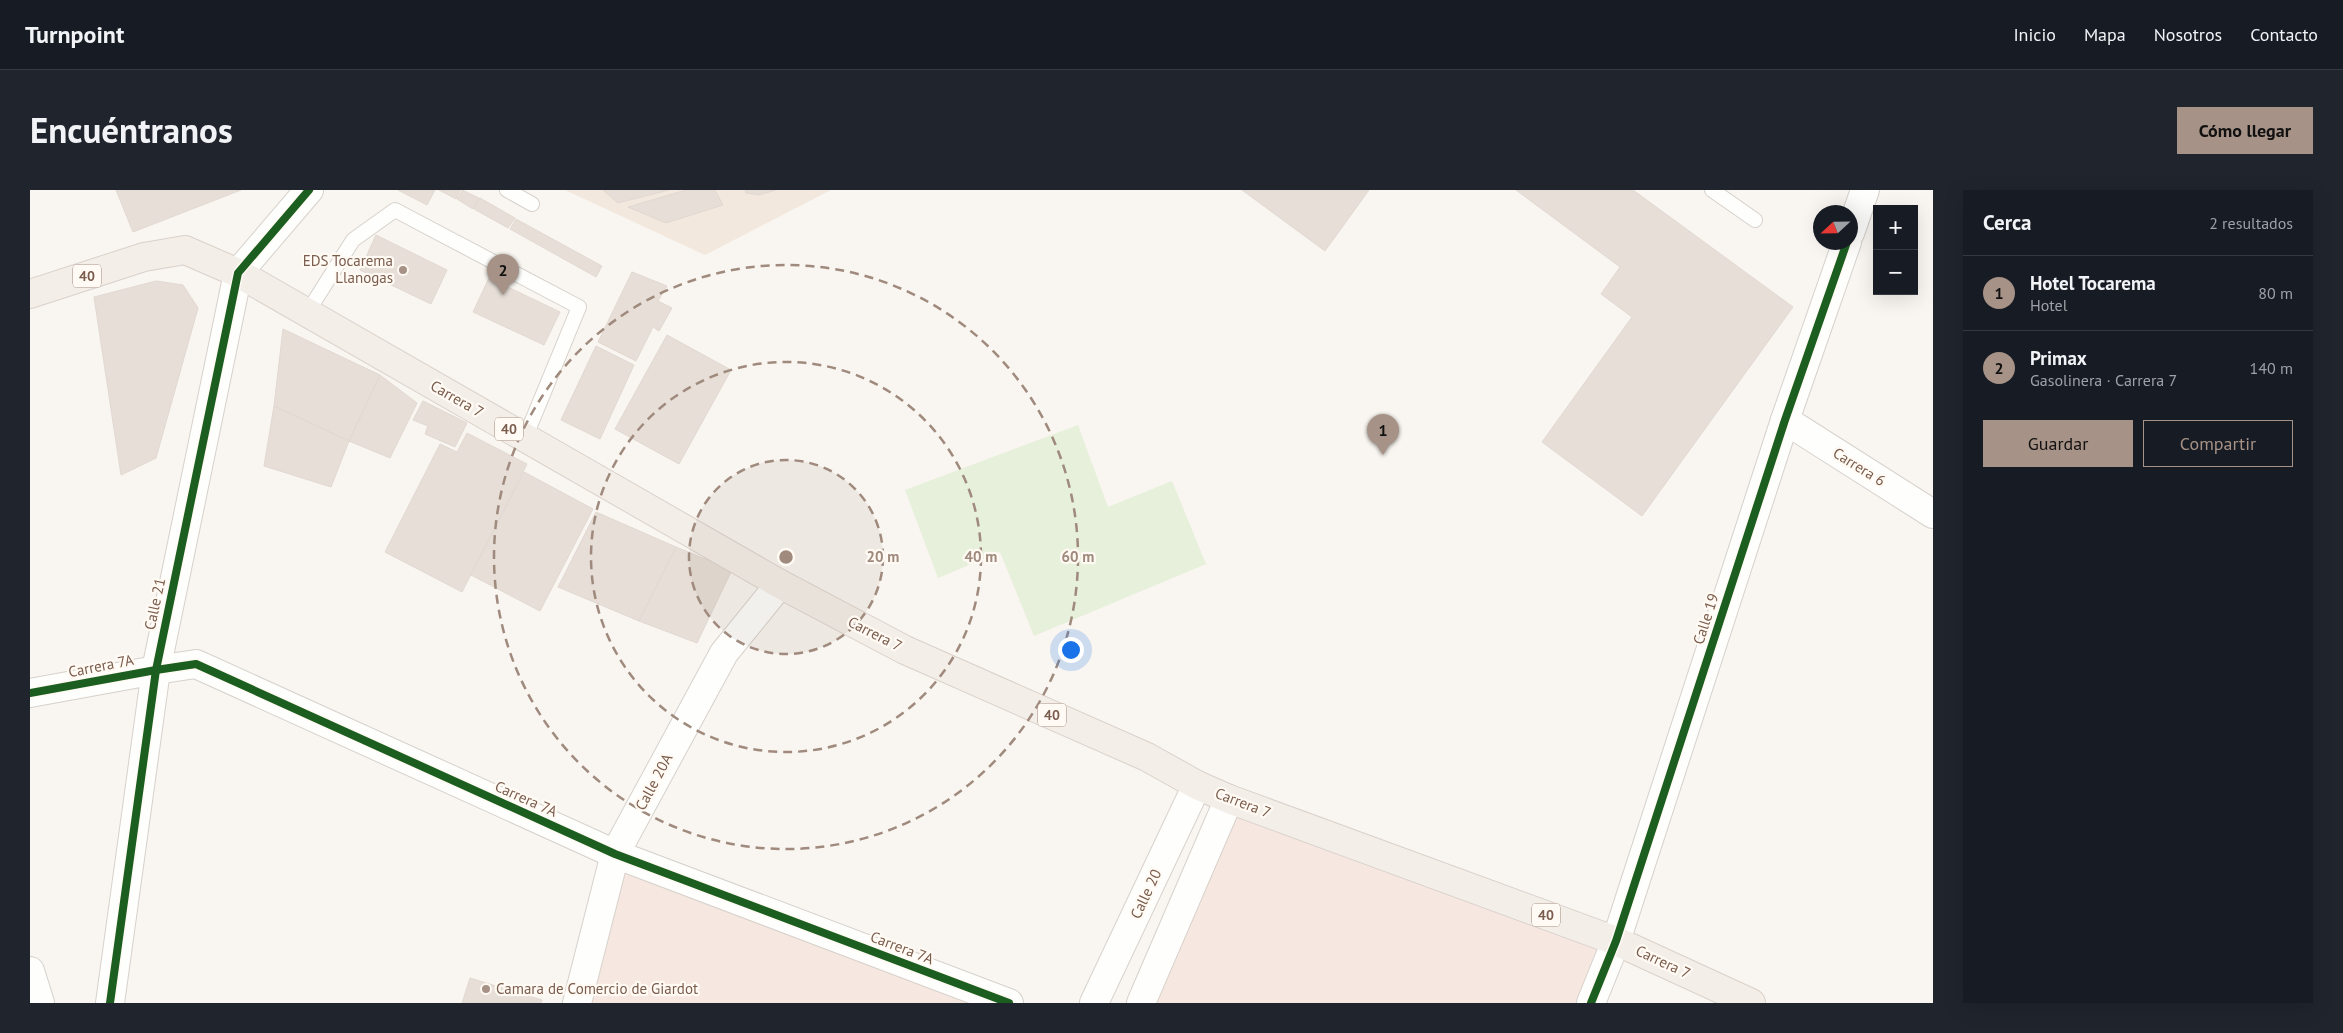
<!DOCTYPE html>
<html lang="es">
<head>
<meta charset="utf-8">
<style>
  body { margin:0; font-family:"PT Sans",sans-serif; background:#20242c; color:#f1f3f6 }
  .controls { position:absolute; right:15px; top:15px; display:grid; overflow:hidden; border-radius:0px; box-shadow:0 5px 20px #0002 }
  .controls button { width:45px; height:45px; display:grid; place-items:center; padding:0; border:0; border-bottom:1px solid #363941; background:#171b24; color:#f1f3f6; font:25px sans-serif }
  .compass { position:absolute; left:1783px; top:15px; width:45px; height:45px; border-radius:50%; background:#171b24; box-shadow:0 5px 20px #0002; rotate:248deg }
  .you { position:absolute; left:1040px; top:459px; width:18px; height:18px; margin:-12px; border:4px solid #fff; border-radius:50%; background:#1a73e8; box-shadow:0 0 0 8px #1a73e833 }
  .badge { display:grid; place-items:center; width:32px; height:32px; border-radius:50%; background:#a69286; color:#111; font-size:16px; font-weight:700 }
  .pin { position:absolute; translate:-50% -41px; filter:drop-shadow(0 1px 2px #0008) }
  .pin::after { content:''; position:absolute; top:26px; width:18px; height:15px; background:inherit; clip-path:polygon(0 0,100% 0,50% 100%) }
  .list { margin:0; padding:0; list-style:none }
  h2 { display:flex; justify-content:space-between; align-items:center; height:65px; margin:0; padding:0 20px; font-size:21px }
  h2 small { font-size:16px; font-weight:400; color:#9ea1a6 }
  .list li { display:grid; grid-template-columns:32px 1fr auto; gap:15px; align-items:center; box-sizing:border-box; height:75px; padding:0 20px; border-top:1px solid #363941 }
  .list b { display:block; font-size:19px; white-space:nowrap }
  .list p { margin:0; font-size:16px; white-space:nowrap; color:#9ea1a6 }
  .list em { font-size:16px; font-style:normal; color:#9ea1a6 }
  .actions { display:flex; gap:10px; padding:15px 20px }
  .actions a { flex:1; padding:11px 0; border:1px solid #a69286; border-radius:0px; text-align:center; font-size:18px; color:#a69286 }
  .actions .main { background:#a69286; color:#111 }
  .map { position:relative; flex:none; width:1903px; height:813px; overflow:hidden; border-radius:0px }
  header { display:flex; align-items:center; gap:30px; box-sizing:border-box; height:70px; padding:0 25px; background:#171b24; border-bottom:1px solid #363941 }
  header strong { font-size:24px }
  nav { display:flex; gap:28px; margin-inline-start:auto; font-size:18px }
  .intro { display:flex; align-items:center; justify-content:space-between; box-sizing:border-box; height:120px; padding:0 30px }
  h1 { margin:0; font-size:35px }
  .button { padding:12px 22px; border-radius:0px; background:#a69286; color:#111; font-size:18px; font-weight:700 }
  main { display:flex; gap:30px; padding:0 30px }
  aside { flex:1; background:#171b24; border-radius:0px; box-shadow:0 5px 20px #0002 }
  .map>svg:first-child { display:block }
  .residential { fill:#f2e8de }
  .commercial { fill:#f6e8e1 }
  .green { fill:#e7f0db }
  .building { fill:#e6ded7; stroke:#e2d8d2 }
  .lines { fill:none; stroke-linecap:round; stroke-linejoin:round }
  .service-casing { stroke:#d7d1cb; stroke-width:16 }
  .minor-casing { stroke:#d7d1cb; stroke-width:30 }
  .tertiary-casing { stroke:#d7d1cb; stroke-width:30 }
  .secondary-casing { stroke:#d9d2cb; stroke-width:30 }
  .primary-casing { stroke:#dad1cc; stroke-width:30 }
  .service { stroke:#fefefd; stroke-width:14 }
  .minor { stroke:#fefefd; stroke-width:28 }
  .tertiary { stroke:#fefefd; stroke-width:28 }
  .secondary { stroke:#fefefd; stroke-width:28 }
  .primary { stroke:#f3eee8; stroke-width:28 }
  .cycleway-casing { stroke:#fffaf3; stroke-width:11 }
  .cycleway { stroke:#1b5e20; stroke-width:8 }
  .ring { fill:none; stroke:#9f8a7d; stroke-width:2.5; stroke-dasharray:9 6 }
  .poi-dot { fill:#a69286; stroke:#fffaf3; stroke-width:2 }
  .labels { text-anchor:middle; stroke-width:4.5; stroke-linejoin:round; paint-order:stroke }
  .shield { fill:#fffaf3; stroke:#a28b7f; stroke-width:1 }
  .shield-label { font-size:14px; font-weight:bold; fill:#7a5c4d }
  .poi-label { font-size:15px; fill:#7a5c4d; stroke:#fffaf3; text-anchor:end }
  .street-label { font-size:15px; fill:#7a5c4d; stroke:#fffaf3 }
  .centre { fill:#9f8a7d; stroke:#fffaf3; stroke-width:2.5 }
  .ring-label { font-size:15px; text-anchor:middle; font-weight:bold; fill:#9f8a7d; stroke:#fffaf3; stroke-width:4.5; stroke-linejoin:round; paint-order:stroke }
</style>
</head>
<body>
<header>
<strong>Turnpoint</strong>
<nav><a>Inicio</a><a>Mapa</a><a>Nosotros</a><a>Contacto</a></nav>
</header>
<div class="intro"><h1>Encuéntranos</h1><a class="button">Cómo llegar</a></div>
<main>
<div class="map">
<svg width="1903" height="813" viewBox="0 0 1903 813">
  <rect width="100%" height="100%" fill="#f9f5f0"/>
  <polygon class="residential" points="535,0 801,0 675,65"/>
  <g class="commercial">
    <polygon points="1199,609 1586,751 1561,813 1111,813"/>
    <polygon points="585,664 979,813 547,813"/>
  </g>
  <polygon class="green" points="1048,235 1078,317 1142,291 1176,374 1004,446 970,362 908,388 875,300"/>
  <g class="building">
    <polygon points="86,0 211,0 103,42"/>
    <polygon points="368,0 405,0 397,15"/>
    <polygon points="409,0 430,0 426,9"/>
    <polygon points="432,0 449,8 443,19 427,9"/>
    <polygon points="573,0 639,0 588,13"/>
    <polygon points="656,0 685,0 693,15 636,33 598,17"/>
    <polygon points="715,0 746,0 729,5 716,3"/>
    <polygon points="1212,0 1339,0 1295,61"/>
    <polygon points="1486,0 1603,0 1763,117 1612,326 1512,252 1602,127 1571,104 1590,77"/>
    <polygon points="450,8 485,28 478,38 444,19"/>
    <polygon points="486,29 572,76 566,87 480,39"/>
    <polygon points="346,45 417,80 401,114 330,80"/>
    <polygon points="602,82 637,96 628,111 642,118 629,141 623,137 606,171 568,152"/>
    <polygon points="459,88 530,122 514,155 443,122"/>
    <polygon points="126,91 153,95 168,118 126,268 91,285 64,107"/>
    <polygon points="253,139 350,185 319,251 244,216"/>
    <polygon points="637,145 701,180 649,274 585,239"/>
    <polygon points="566,156 604,175 570,249 531,230"/>
    <polygon points="350,185 387,213 360,268 319,251"/>
    <polygon points="393,211 437,233 425,257 395,244 398,236 383,230"/>
    <polygon points="244,216 319,251 301,297 234,276"/>
    <polygon points="437,243 497,274 432,402 355,362 410,254 427,262"/>
    <polygon points="494,282 563,319 510,421 441,385"/>
    <polygon points="566,322 646,357 609,431 528,397"/>
    <polygon points="646,357 702,380 667,453 609,431"/>
    <polygon points="440,788 512,810 511,813 432,813"/>
  </g>
  <g class="lines">
    <defs>
      <g id="service">
        <polyline points="477,0 502,14"/>
        <polyline points="1682,0 1725,30"/>
        <polyline points="277,123 323,50 365,20 549,117 495,248"/>
      </g>
      <g id="minor">
        <polyline points="1820,43 1835,0"/>
        <polyline points="1755,230 1903,324"/>
        <polyline points="0,503 126,480 166,474 585,664 979,813"/>
        <polyline points="1586,751 1755,230 1817,52"/>
        <polyline points="0,781 10,813"/>
        <polyline points="80,813 126,480 208,83"/>
        <polyline points="547,813 585,664 694,463 750,394"/>
      </g>
      <g id="tertiary">
        <polyline points="208,83 279,0"/>
        <polyline points="1561,813 1586,751"/>
      </g>
      <g id="secondary">
        <polyline points="1064,813 1167,595"/>
        <polyline points="1111,813 1199,609"/>
      </g>
      <polyline id="primary" points="0,104 114,67 155,60 208,83 750,394 875,460 1117,567 1167,595 1199,609 1586,751 1721,813"/>
    </defs>
    <use href="#service" class="service-casing"/>
    <use href="#minor" class="minor-casing"/>
    <use href="#tertiary" class="tertiary-casing"/>
    <use href="#secondary" class="secondary-casing"/>
    <use href="#primary" class="primary-casing"/>
    <use href="#service" class="service"/>
    <use href="#minor" class="minor"/>
    <use href="#tertiary" class="tertiary"/>
    <use href="#secondary" class="secondary"/>
    <use href="#primary" class="primary"/>
    <defs>
      <g id="cycleway">
        <polyline points="0,503 126,480 166,474 585,664 979,813"/>
        <polyline points="80,813 126,480 208,83 279,0"/>
        <polyline points="1561,813 1586,751 1755,230 1817,52"/>
      </g>
    </defs>
    <use href="#cycleway" class="cycleway-casing"/>
    <use href="#cycleway" class="cycleway"/>
  </g>
  <circle cx="756" cy="367" r="97" fill="#9f8a7d" fill-opacity=".12"/>
  <g class="ring">
    <circle cx="756" cy="367" r="97"/>
    <circle cx="756" cy="367" r="195"/>
    <circle cx="756" cy="367" r="292"/>
  </g>
  <g class="poi-dot">
    <circle cx="373" cy="80" r="5"/>
    <circle cx="456" cy="799" r="5"/>
  </g>
  <g class="labels">
    <g class="shield">
      <rect x="43" y="74.5" width="28" height="23" rx="4"/>
      <rect x="465" y="227.5" width="28" height="23" rx="4"/>
      <rect x="1008" y="513.5" width="28" height="23" rx="4"/>
      <rect x="1502" y="713.5" width="28" height="23" rx="4"/>
    </g>
    <g class="shield-label">
      <text x="57" y="91">40</text>
      <text x="479" y="244">40</text>
      <text x="1022" y="530">40</text>
      <text x="1516" y="730">40</text>
    </g>
    <g class="poi-label">
      <text x="363" y="76">EDS Tocarema<tspan x="363" dy="17">Llanogas</tspan></text>
      <text x="466" y="804" text-anchor="start">Camara de Comercio de Giardot</text>
    </g>
    <g class="street-label">
      <text transform="translate(427 209) rotate(30)" y="5">Carrera 7</text>
      <text transform="translate(1829 277) rotate(32)" y="5">Carrera 6</text>
      <text transform="translate(125 414) rotate(-78)" y="5">Calle 21</text>
      <text transform="translate(1676 429) rotate(-72)" y="5">Calle 19</text>
      <text transform="translate(845 444) rotate(27)" y="5">Carrera 7</text>
      <text transform="translate(71 476) rotate(-11)" y="5">Carrera 7A</text>
      <text transform="translate(624 592) rotate(-62)" y="5">Calle 20A</text>
      <text transform="translate(496 609) rotate(24)" y="5">Carrera 7A</text>
      <text transform="translate(1213 613) rotate(21)" y="5">Carrera 7</text>
      <text transform="translate(1116 704) rotate(-65)" y="5">Calle 20</text>
      <text transform="translate(872 758) rotate(21)" y="5">Carrera 7A</text>
      <text transform="translate(1633 772) rotate(25)" y="5">Carrera 7</text>
    </g>
  </g>
  <circle cx="756" cy="367" r="8" class="centre"/>
  <g class="ring-label">
    <text x="853" y="372">20 m</text>
    <text x="951" y="372">40 m</text>
    <text x="1048" y="372">60 m</text>
  </g>
</svg>
<div class="controls">
<button>+</button>
<button>−</button>
</div>
<svg class="compass" viewBox="-18 -18 36 36"><path d="M0-13l5 13h-10z" fill="#e53935"/><path d="M0 13l5-13h-10z" fill="#9ea1a6"/></svg>
<div class="you"></div>
<div class="pin badge" style="left:1353px;top:265px">1</div>
<div class="pin badge" style="left:473px;top:105px">2</div>
</div>
<aside>
<h2>Cerca<small>2 resultados</small></h2>
<ul class="list">
<li><span class="badge">1</span><div><b>Hotel Tocarema</b><p>Hotel</p></div><em>80 m</em></li>
<li><span class="badge">2</span><div><b>Primax</b><p>Gasolinera · Carrera 7</p></div><em>140 m</em></li>
</ul>
<div class="actions"><a class="main">Guardar</a><a>Compartir</a></div>
</aside>
</main>
</body>
</html>
